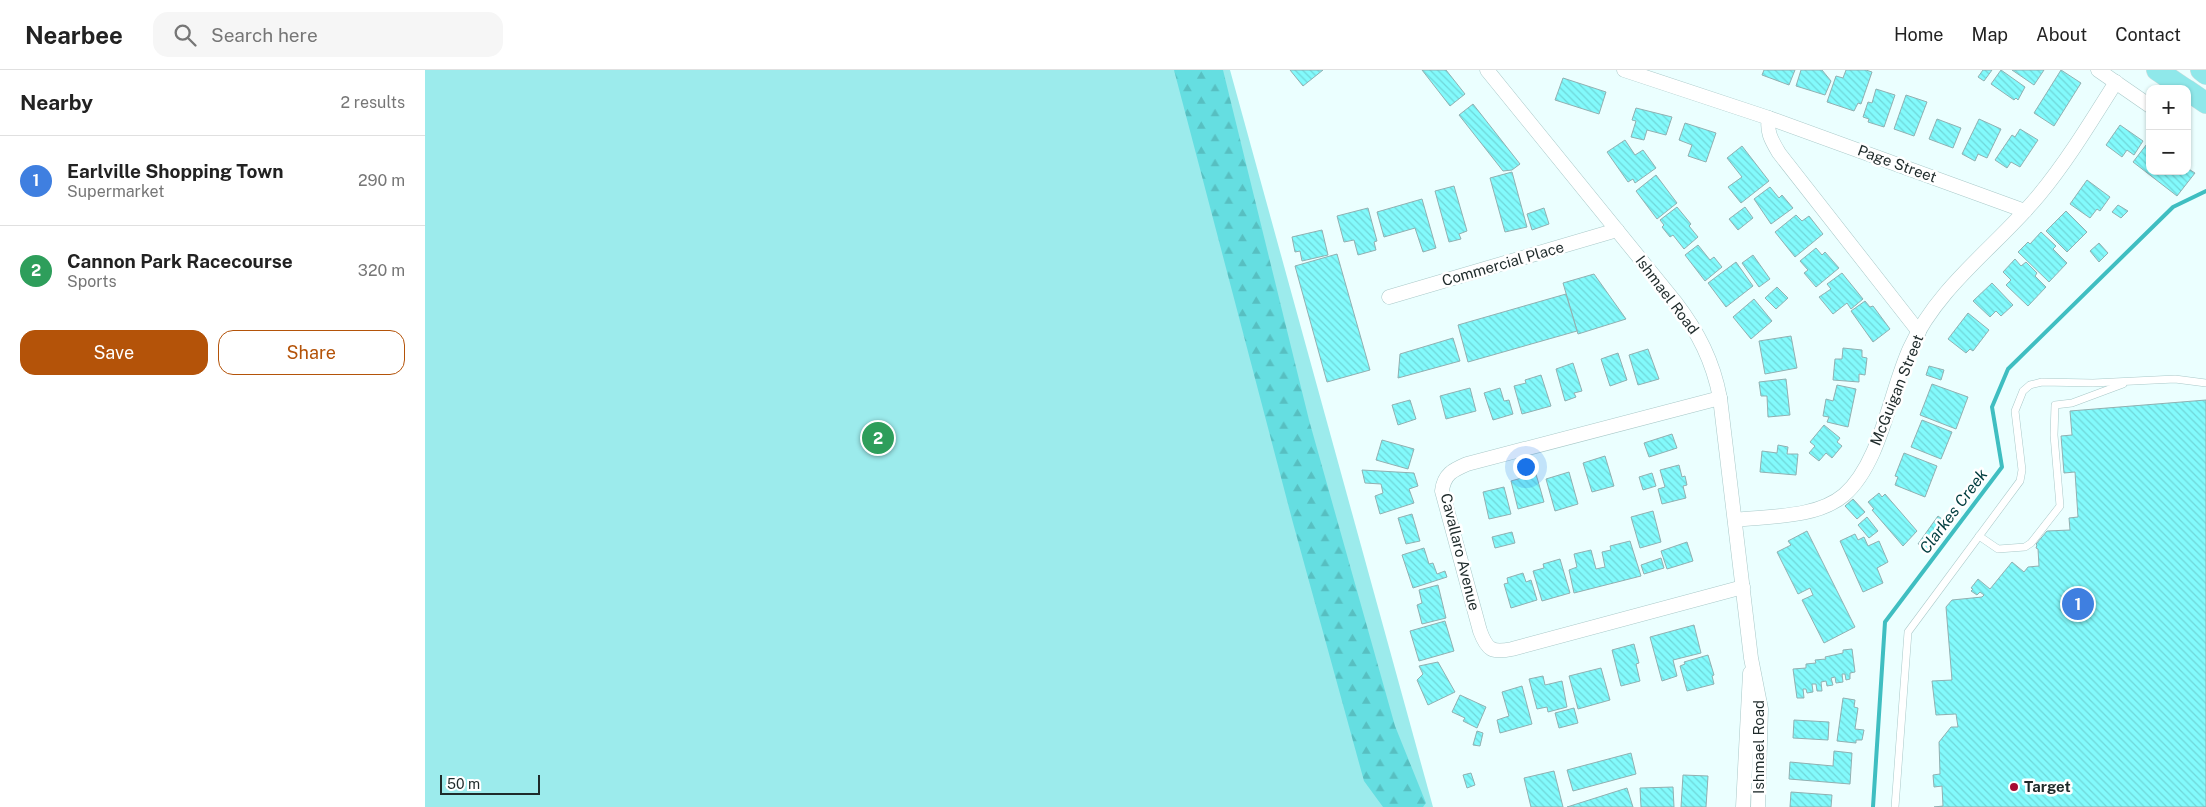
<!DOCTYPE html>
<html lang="en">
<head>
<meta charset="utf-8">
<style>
  body { margin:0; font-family:"Public Sans",sans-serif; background:#f6f6f6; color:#222 }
  .controls { position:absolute; right:15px; top:15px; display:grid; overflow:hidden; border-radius:10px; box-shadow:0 1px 4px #0004 }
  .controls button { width:45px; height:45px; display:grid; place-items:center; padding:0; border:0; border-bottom:1px solid #e0e0e0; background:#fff; color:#222; font:25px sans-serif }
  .scale { position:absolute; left:15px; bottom:12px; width:100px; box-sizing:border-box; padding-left:5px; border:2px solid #1e2a2a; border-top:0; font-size:14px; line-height:18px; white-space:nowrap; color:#1e2a2a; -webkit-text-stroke:4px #fff; paint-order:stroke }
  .you { position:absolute; left:1100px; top:396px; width:18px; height:18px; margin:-12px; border:4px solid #fff; border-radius:50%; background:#1a73e8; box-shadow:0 0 0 8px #1a73e833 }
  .badge { display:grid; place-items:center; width:32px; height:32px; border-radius:50%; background:#b45309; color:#fff; font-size:16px; font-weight:700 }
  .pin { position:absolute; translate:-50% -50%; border:2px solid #fff; box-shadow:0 1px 5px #0006 }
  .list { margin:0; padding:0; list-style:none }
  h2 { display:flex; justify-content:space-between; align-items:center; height:65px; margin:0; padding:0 20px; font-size:21px }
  h2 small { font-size:16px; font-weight:400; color:#767676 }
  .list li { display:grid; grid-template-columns:32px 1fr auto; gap:15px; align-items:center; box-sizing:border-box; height:90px; padding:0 20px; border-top:1px solid #e0e0e0 }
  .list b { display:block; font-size:19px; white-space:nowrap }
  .list p { margin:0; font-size:16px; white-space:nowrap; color:#767676 }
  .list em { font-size:16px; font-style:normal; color:#767676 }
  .actions { display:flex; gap:10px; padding:15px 20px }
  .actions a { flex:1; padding:11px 0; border:1px solid #b45309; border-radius:15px; text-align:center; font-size:18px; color:#b45309 }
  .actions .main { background:#b45309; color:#fff }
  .icon { flex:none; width:28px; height:28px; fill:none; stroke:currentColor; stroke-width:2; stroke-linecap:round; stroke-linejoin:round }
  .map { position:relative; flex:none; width:1781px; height:737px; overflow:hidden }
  header { display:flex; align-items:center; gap:30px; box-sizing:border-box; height:70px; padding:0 25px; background:#fff; border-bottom:1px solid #e0e0e0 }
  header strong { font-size:24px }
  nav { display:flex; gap:28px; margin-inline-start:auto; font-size:18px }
  .search { width:350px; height:45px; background:#f6f6f6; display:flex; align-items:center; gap:12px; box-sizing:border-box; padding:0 18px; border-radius:15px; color:#767676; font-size:19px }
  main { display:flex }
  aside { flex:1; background:#fff }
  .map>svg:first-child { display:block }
  .green { fill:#9cebec }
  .forest { fill:url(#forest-firs) }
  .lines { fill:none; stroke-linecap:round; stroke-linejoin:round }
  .stream { stroke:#3fbec1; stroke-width:4 }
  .building { fill:url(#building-back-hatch); stroke:#91b0b1 }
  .service-casing { stroke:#a9c9c9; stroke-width:8 }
  .minor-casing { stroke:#a9c9c9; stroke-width:15 }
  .primary-casing { stroke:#dbdddd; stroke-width:22 }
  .service { stroke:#fff; stroke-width:7 }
  .minor { stroke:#fff; stroke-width:14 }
  .primary { stroke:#8fe8ea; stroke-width:21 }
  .poi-dot { fill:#a60c32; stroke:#fff; stroke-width:2 }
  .labels { text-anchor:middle; stroke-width:5; stroke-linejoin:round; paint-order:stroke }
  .street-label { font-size:15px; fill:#1e2a2a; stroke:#fff }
  .poi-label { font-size:15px; font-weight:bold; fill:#1e2a2a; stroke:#fff; text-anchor:start }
  .water-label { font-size:16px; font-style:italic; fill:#013d3f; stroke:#fff }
</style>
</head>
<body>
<header>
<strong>Nearbee</strong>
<div class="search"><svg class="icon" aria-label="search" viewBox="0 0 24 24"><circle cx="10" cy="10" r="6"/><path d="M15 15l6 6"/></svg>Search here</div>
<nav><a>Home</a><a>Map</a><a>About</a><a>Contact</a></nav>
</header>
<main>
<aside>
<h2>Nearby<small>2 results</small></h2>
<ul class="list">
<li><span class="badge" style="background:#3f7fe0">1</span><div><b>Earlville Shopping Town</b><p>Supermarket</p></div><em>290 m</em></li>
<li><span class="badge" style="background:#2e9e5b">2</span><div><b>Cannon Park Racecourse</b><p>Sports</p></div><em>320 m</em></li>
</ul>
<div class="actions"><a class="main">Save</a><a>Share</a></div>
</aside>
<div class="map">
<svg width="1781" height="737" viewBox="0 0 1781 737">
  <defs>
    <pattern id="forest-firs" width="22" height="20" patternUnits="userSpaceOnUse" patternTransform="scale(1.25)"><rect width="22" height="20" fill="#65dee1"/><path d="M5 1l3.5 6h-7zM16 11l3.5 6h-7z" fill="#57bfc1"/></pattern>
    <pattern id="building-back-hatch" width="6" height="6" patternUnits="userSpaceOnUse" patternTransform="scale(1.25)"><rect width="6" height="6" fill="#82fafc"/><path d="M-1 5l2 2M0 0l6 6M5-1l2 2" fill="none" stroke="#70d6d8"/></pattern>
  </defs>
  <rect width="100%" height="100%" fill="#ebffff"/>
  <polygon class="green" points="0,0 805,0 1008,737 0,737"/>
  <polygon class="forest" points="749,0 798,0 884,350 970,656 1001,733 998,737 958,737 939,711 868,453"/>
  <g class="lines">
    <polyline class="stream" points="1448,737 1460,552 1577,397 1567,337 1583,299 1748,137 1781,121"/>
  </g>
  <g class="building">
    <polygon points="865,0 898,0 878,16"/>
    <polygon points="997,0 1021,0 1040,24 1025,36"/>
    <polygon points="1339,0 1370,0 1364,15 1337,5"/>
    <polygon points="1376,0 1397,0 1406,11 1400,25 1371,16"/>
    <polygon points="1421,0 1441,0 1447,2 1436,34 1433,33 1429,41 1402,32 1411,6 1418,8"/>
    <polygon points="1558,0 1567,0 1559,11 1553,7"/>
    <polygon points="1576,0 1600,17 1593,30 1591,28 1589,30 1566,14"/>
    <polygon points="1587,0 1619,0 1609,15"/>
    <polygon points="1636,0 1656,13 1629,56 1609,43"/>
    <polygon points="1138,8 1181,22 1174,44 1130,30"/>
    <polygon points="1451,19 1470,25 1459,57 1443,52 1444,49 1438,47 1443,32 1447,33"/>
    <polygon points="1481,25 1502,32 1489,66 1469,59"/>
    <polygon points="1048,34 1095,94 1087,100 1078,101 1034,45"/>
    <polygon points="1211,38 1247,47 1241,65 1222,60 1219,70 1206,67 1211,51 1207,50"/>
    <polygon points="1512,49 1536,58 1528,78 1504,69"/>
    <polygon points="1554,49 1576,59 1562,88 1553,84 1550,91 1537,84"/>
    <polygon points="1260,53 1291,63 1281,92 1263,86 1267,75 1254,70"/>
    <polygon points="1695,55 1718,71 1709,85 1702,80 1697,87 1681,75"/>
    <polygon points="1595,59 1613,70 1595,97 1586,92 1582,98 1570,90 1587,65 1590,67"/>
    <polygon points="1200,70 1210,85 1218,80 1231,98 1210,113 1208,109 1203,112 1182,82"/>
    <polygon points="1725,70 1725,101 1762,101 1762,98 1770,103 1752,126 1708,92"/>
    <polygon points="1317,76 1344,111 1316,133 1303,117 1317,107 1302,88"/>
    <polygon points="1087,102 1102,157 1080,162 1065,108"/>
    <polygon points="1231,105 1252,133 1232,149 1211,121"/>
    <polygon points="1662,110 1685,127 1675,141 1672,139 1665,148 1645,134"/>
    <polygon points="1029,116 1042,161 1034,164 1036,169 1024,172 1010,121"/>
    <polygon points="1345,117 1354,128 1357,125 1368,138 1346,154 1329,129"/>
    <polygon points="997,129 1011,178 998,182 990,158 959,167 952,142"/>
    <polygon points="1693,135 1703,141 1696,148 1687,142"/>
    <polygon points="1252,137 1266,154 1264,156 1273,167 1259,179 1248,165 1245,167 1237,157 1239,155 1235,150"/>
    <polygon points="1320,137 1328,148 1313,160 1304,149"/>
    <polygon points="943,138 952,171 949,172 951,180 933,185 929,170 919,172 912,146"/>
    <polygon points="1119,138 1124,154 1107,160 1102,144"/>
    <polygon points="1641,141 1662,162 1642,182 1621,161"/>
    <polygon points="1371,145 1377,151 1384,146 1398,164 1370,187 1350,162"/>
    <polygon points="897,160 903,185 877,191 875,181 870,182 867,167"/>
    <polygon points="1616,162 1631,176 1628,179 1642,193 1624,212 1593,182 1603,172 1605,174"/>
    <polygon points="1674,173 1683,183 1674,192 1665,181"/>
    <polygon points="1273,175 1285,190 1289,187 1297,197 1280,211 1260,185"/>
    <polygon points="1391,178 1397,185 1400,182 1414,198 1391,217 1379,203 1383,200 1375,191"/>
    <polygon points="912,184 945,300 902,312 870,196"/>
    <polygon points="1328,185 1345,209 1334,217 1317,193"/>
    <polygon points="1590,189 1596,196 1601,192 1612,203 1610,206 1621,217 1603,236 1581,215 1586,210 1578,202"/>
    <polygon points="1311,192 1328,216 1301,237 1283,213"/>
    <polygon points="1417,203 1438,229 1426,239 1422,233 1408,244 1394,227 1406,219 1402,214"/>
    <polygon points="1169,204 1201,249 1153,264 1138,213"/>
    <polygon points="1567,213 1588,235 1576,246 1571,241 1565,247 1548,231"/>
    <polygon points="1352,217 1363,228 1351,239 1340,228"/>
    <polygon points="1141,224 1152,261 1043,292 1033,255"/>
    <polygon points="1329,229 1347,251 1326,269 1308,247"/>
    <polygon points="1440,231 1445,237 1448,236 1465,259 1448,272 1426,241"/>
    <polygon points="1543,243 1564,260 1548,281 1545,279 1541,283 1523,269"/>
    <polygon points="1366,266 1372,298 1340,304 1334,271"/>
    <polygon points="1028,268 1035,291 973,308 975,284"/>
    <polygon points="1418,278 1437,280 1437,287 1442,288 1440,305 1434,304 1434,312 1408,310 1410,289 1417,289"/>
    <polygon points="1223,279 1234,309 1213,315 1204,285"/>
    <polygon points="1193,283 1202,310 1185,316 1176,289"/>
    <polygon points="1148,293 1157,321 1149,323 1151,327 1140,331 1131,299"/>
    <polygon points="1504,296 1519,300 1516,310 1501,305"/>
    <polygon points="1116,305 1126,336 1097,344 1089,316 1101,313 1100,310"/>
    <polygon points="1361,309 1365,345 1343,347 1342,326 1336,326 1334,312"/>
    <polygon points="1507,314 1543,327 1531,359 1495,345"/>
    <polygon points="1412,315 1431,319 1423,357 1402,352 1404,347 1398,346 1401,329 1408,331"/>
    <polygon points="1045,318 1051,341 1021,349 1015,326"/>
    <polygon points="1075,318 1079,331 1084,330 1088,344 1068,350 1059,323"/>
    <polygon points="985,330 991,349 973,355 967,335"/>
    <polygon points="1781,330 1781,737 1509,737 1518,736 1517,716 1509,717 1508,705 1515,704 1514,672 1526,657 1533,657 1531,644 1511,645 1507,611 1527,610 1521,537 1527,530 1557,527 1559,525 1555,522 1552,525 1546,521 1548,519 1546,518 1553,509 1565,519 1587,492 1599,502 1603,497 1614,496 1613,479 1611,478 1612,475 1611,474 1622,461 1645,460 1644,448 1653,447 1650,402 1639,403 1636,366 1647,365 1645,341"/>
    <polygon points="1497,350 1527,362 1516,389 1486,377"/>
    <polygon points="1399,355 1415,368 1412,372 1417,376 1407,388 1401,383 1394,391 1384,383 1390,376 1385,372"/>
    <polygon points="1247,364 1252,378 1224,387 1219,373"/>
    <polygon points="957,370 989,379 983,399 951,390"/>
    <polygon points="1353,375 1363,377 1362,384 1373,384 1371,405 1335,402 1337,381 1352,383"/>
    <polygon points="1479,383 1512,396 1500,427 1470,415 1473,407 1470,406"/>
    <polygon points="1180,386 1189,416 1167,422 1158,393"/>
    <polygon points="1254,395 1257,407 1260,406 1262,415 1258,416 1261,428 1237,434 1233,419 1240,417 1235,400"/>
    <polygon points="937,400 989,403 993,416 984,419 989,433 955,444 950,426 958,423 956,414 940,413"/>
    <polygon points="1144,402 1153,434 1130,441 1121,409"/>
    <polygon points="1227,403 1231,416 1218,420 1214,407"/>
    <polygon points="1111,404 1119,432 1093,439 1086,411"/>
    <polygon points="1079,417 1086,444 1064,449 1058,422"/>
    <polygon points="1454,423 1457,427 1460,424 1492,461 1478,476 1447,440 1449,439 1443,432"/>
    <polygon points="1428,429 1440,442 1432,449 1420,436"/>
    <polygon points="1228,441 1236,472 1215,478 1206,447"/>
    <polygon points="987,444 995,471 981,474 973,448"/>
    <polygon points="1513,446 1521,452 1501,480 1493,474"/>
    <polygon points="1442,447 1453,461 1444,468 1433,455"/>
    <polygon points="1382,461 1430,557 1399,573 1377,530 1388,525 1385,518 1373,524 1352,482 1366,475 1363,471"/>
    <polygon points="1087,462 1090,473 1070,478 1067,467"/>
    <polygon points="1430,464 1433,470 1439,467 1443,476 1454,471 1463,492 1452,498 1458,513 1438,522 1415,471"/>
    <polygon points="1205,471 1216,506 1149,523 1144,500 1152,497 1149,484 1166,480 1171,499 1180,497 1177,482 1186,480 1185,476"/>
    <polygon points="1262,472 1268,491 1242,499 1236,481"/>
    <polygon points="999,478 1004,494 1008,493 1012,504 1020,501 1022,507 988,518 977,485"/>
    <polygon points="1236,488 1239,498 1219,504 1216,495"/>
    <polygon points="1135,489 1145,523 1117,531 1108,501 1119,498 1118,494"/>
    <polygon points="1098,503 1101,512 1106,510 1112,530 1086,538 1079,514 1083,513 1082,508"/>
    <polygon points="1013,515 1021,548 997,554 992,535 997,533 994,520"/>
    <polygon points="1020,551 1029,581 994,591 985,561"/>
    <polygon points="1269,555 1276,583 1248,590 1252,606 1237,611 1225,567"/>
    <polygon points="1209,574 1214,593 1211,594 1215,611 1196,616 1187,580"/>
    <polygon points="1427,579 1430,602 1425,603 1425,609 1421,610 1420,604 1417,604 1418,612 1411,613 1410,607 1406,608 1408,615 1402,616 1401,611 1396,612 1397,621 1392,621 1391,614 1387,614 1388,622 1382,623 1381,619 1378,619 1379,628 1372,628 1368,599 1381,598 1381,594 1391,593 1390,590 1401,589 1400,587 1418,583 1418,580"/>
    <polygon points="1283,585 1289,605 1287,606 1289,614 1262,621 1255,596 1260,594 1259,592"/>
    <polygon points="1013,592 1030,622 1003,635 992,610 998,604 994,596"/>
    <polygon points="1176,598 1185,630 1153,639 1144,606"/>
    <polygon points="1118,606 1120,615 1137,611 1142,637 1123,642 1122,637 1112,639 1104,609"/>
    <polygon points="1097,616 1107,654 1075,663 1072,650 1084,646 1077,622"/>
    <polygon points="1035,625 1061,637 1052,658 1038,651 1040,648 1027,642"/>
    <polygon points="1418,628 1430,630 1429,637 1433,638 1430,659 1439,660 1437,670 1431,670 1431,673 1412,671"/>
    <polygon points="1149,638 1153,653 1134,658 1130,643"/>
    <polygon points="1369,650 1404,652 1403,670 1368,668"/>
    <polygon points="1052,661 1058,663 1055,676 1048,675"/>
    <polygon points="1409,681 1427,683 1425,714 1364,709 1365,692 1408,696"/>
    <polygon points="1206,683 1211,704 1148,721 1142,700"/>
    <polygon points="1129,701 1138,737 1106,737 1099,708"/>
    <polygon points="1046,703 1050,715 1042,718 1038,705"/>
    <polygon points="1258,705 1283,706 1281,737 1256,737"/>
    <polygon points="1248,717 1249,737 1216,737 1215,718"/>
    <polygon points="1202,718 1208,737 1142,737"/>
    <polygon points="1366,722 1407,725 1406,737 1365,737"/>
  </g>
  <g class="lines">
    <defs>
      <g id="service">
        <polyline points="1554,466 1573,479 1600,477 1606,473 1635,436 1629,365 1630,335 1647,333 1698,314"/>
        <polyline points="1470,737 1483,562 1595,411 1597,400 1590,341 1598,321 1605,315 1617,312 1668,313 1750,309 1781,313"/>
      </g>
      <g id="minor">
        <path d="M1062 0 1251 233C1273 262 1288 291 1295 328L1326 588 1336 639 1333 737"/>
        <polyline points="1199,0 1344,48 1600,141"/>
        <polyline points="1673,0 1725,36"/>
        <path d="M1344 48C1341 62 1347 71 1354 83L1494 262"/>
        <polyline points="964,227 1192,160"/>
        <path d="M1295 328 1042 394C1028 400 1019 404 1017 421L1055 561C1062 580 1067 583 1087 579L1318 517"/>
        <path d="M1310 450C1344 446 1392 448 1419 425 1456 393 1465 321 1485 278 1513 216 1572 176 1614 125 1643 90 1667 50 1691 12"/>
        <polyline points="1318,737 1325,603"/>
      </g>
      <g id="primary">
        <polyline points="1732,0 1760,19"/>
        <polyline points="1776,0 1781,4"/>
        <polyline points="1762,20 1781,33"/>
      </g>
    </defs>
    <use href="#service" class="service-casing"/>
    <use href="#minor" class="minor-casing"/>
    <use href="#primary" class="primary-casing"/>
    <use href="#service" class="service"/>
    <use href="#minor" class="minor"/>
    <use href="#primary" class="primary"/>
  </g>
  <circle class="poi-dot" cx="1589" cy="717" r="5"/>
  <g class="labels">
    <g class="street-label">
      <text transform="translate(1472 94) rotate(20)" y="5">Page Street</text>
      <text transform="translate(1078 194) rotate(-16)" y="5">Commercial Place</text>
      <text transform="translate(1242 225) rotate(53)" y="5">Ishmael Road</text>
      <text transform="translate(1472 320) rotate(-68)" y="5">McGuigan Street</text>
      <text transform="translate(1035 482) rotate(76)" y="5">Cavallaro Avenue</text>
      <text transform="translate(1334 677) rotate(-90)" y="5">Ishmael Road</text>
    </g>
    <g class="poi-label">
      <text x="1599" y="722">Target</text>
    </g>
    <g class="water-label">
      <text transform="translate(1528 441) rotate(-53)" y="6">Clarkes Creek</text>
    </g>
  </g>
</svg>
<div class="controls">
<button>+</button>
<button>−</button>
</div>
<div class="scale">50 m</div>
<div class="you"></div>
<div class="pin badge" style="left:1653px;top:534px;background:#3f7fe0">1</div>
<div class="pin badge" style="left:453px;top:368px;background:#2e9e5b">2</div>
</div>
</main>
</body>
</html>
